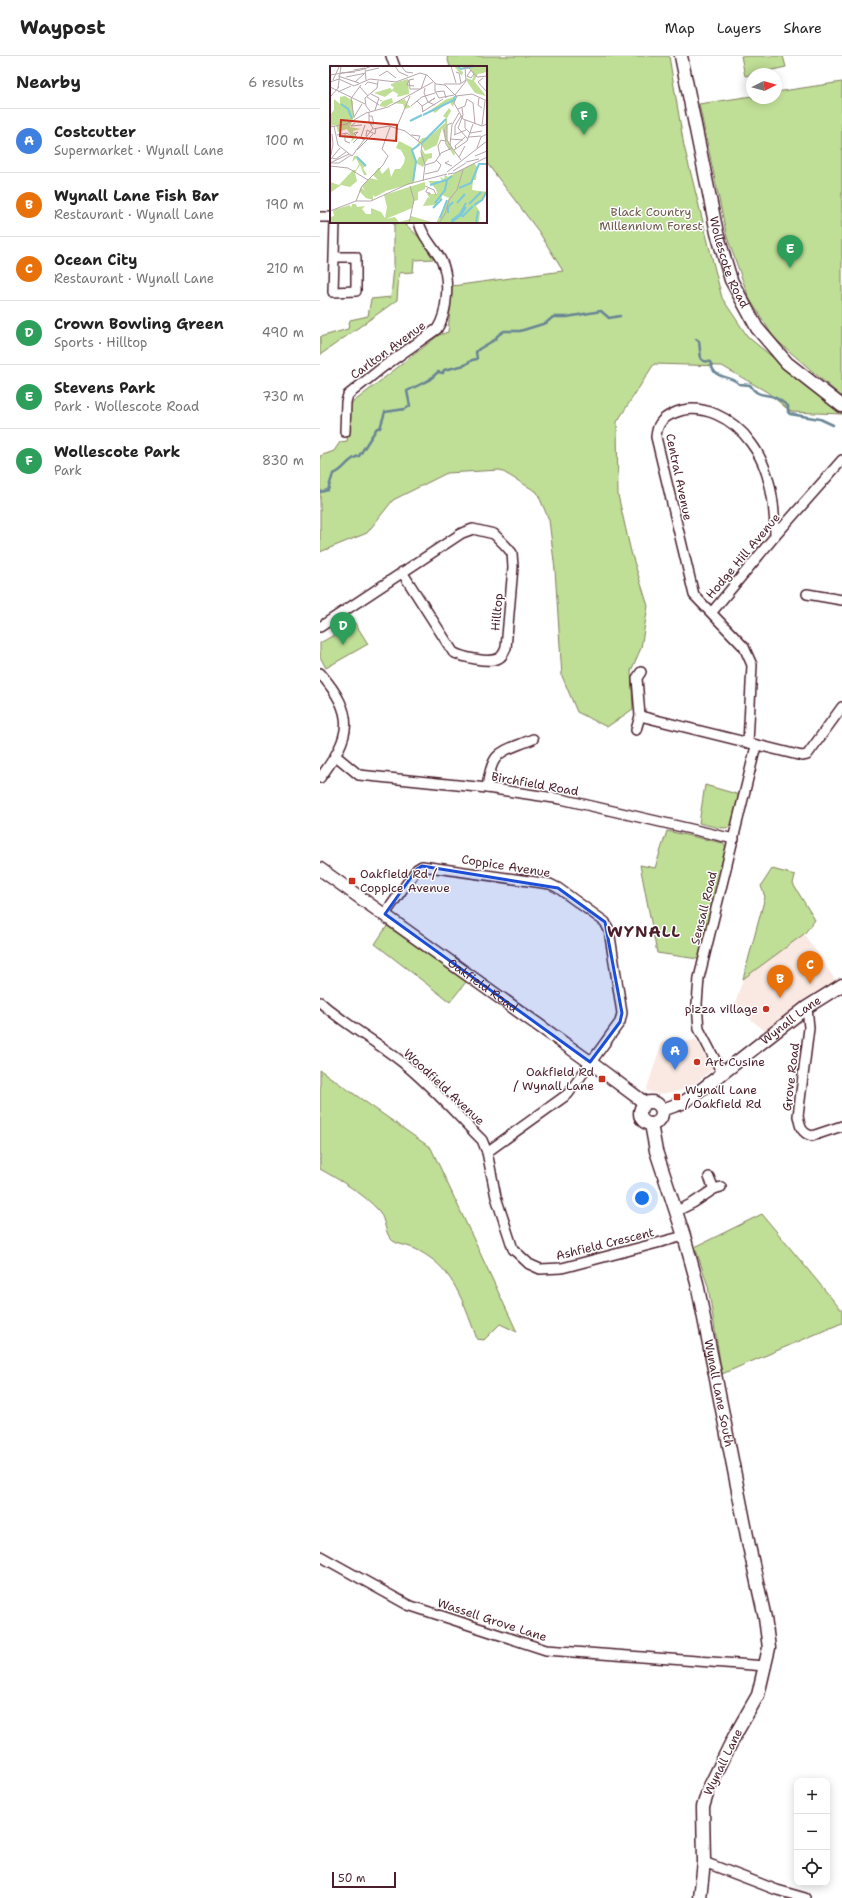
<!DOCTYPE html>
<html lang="en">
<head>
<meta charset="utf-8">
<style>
  body { margin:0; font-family:"Shantell Sans",sans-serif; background:#f2f2f2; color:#222 }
  .controls { position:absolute; right:12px; bottom:12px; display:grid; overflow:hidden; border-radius:8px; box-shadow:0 2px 10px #0003 }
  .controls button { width:36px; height:36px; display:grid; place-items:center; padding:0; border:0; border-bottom:1px solid #e0e0e0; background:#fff; color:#222; font:20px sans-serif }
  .compass { position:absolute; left:426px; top:12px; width:36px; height:36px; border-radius:50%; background:#fff; box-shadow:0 2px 10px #0003; rotate:85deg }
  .scale { position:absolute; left:12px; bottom:10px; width:64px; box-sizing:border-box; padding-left:4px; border:2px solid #4a1f2b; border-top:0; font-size:11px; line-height:14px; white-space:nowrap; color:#4a1f2b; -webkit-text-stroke:3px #fff; paint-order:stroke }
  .you { position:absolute; left:322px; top:1142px; width:14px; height:14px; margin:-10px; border:3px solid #fff; border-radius:50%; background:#1a73e8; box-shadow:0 0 0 6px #1a73e833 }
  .badge { display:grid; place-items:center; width:26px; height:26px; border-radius:50%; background:#c8321e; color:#fff; font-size:13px; font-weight:700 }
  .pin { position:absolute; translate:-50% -33px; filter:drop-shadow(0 1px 2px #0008) }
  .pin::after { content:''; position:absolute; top:21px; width:14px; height:12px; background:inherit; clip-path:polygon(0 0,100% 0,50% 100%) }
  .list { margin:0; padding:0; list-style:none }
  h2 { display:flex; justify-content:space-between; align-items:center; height:52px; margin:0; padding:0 16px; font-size:17px }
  h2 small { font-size:13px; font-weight:400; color:#767676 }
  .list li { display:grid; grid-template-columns:26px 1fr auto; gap:12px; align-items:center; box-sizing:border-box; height:64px; padding:0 16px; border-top:1px solid #e0e0e0 }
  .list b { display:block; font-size:15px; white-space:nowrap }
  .list p { margin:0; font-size:13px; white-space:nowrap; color:#767676 }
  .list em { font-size:13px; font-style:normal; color:#767676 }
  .icon { flex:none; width:22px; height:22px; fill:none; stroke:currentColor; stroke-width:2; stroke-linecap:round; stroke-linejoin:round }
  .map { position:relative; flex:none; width:522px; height:1842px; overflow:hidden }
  header { display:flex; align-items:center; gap:24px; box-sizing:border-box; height:56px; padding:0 20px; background:#fff; border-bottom:1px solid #e0e0e0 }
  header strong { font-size:19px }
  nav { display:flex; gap:22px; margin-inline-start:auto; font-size:14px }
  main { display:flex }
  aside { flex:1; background:#fff }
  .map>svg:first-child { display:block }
  .built { fill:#fae9e3 }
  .green { fill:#bfde96; stroke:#847e60 }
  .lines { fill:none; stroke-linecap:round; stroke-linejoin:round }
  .stream { stroke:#688594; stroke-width:2.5 }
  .street-casing { stroke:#4a1f2b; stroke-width:12 }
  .secondary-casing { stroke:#4a1f2b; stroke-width:15 }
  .street { stroke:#fff; stroke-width:9 }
  .secondary { stroke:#fff; stroke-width:12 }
  .marked { fill:#1d4ed8; fill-opacity:0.2; stroke:#1d4ed8; stroke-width:3; stroke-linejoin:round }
  .poi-dot { fill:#c8321e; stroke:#fff; stroke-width:1.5 }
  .labels { text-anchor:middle; stroke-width:3; stroke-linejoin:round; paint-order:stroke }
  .park-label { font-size:12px; fill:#6d584b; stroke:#fff }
  .street-label { font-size:12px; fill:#4a1f2b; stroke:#fff }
  .poi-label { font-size:12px; fill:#4a1f2b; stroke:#fff; text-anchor:start }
  .district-label { font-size:16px; font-weight:bold; letter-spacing:1px; fill:#4a1f2b; stroke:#fff }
  .inset-river { fill:none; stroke:#7cc9da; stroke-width:2 }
  .inset-road { fill:none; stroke:#b7a5aa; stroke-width:1 }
  .view { fill:#c8321e; fill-opacity:0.15; stroke:#c8321e; stroke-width:2 }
  .inset-edge { fill:none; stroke:#4a1f2b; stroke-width:2 }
</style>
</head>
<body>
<header>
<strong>Waypost</strong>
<nav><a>Map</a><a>Layers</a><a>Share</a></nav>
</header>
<main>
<aside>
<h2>Nearby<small>6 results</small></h2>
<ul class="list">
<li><span class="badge" style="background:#3f7fe0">A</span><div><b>Costcutter</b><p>Supermarket · Wynall Lane</p></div><em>100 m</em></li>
<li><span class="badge" style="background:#e8710a">B</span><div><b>Wynall Lane Fish Bar</b><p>Restaurant · Wynall Lane</p></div><em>190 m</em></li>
<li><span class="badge" style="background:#e8710a">C</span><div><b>Ocean City</b><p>Restaurant · Wynall Lane</p></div><em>210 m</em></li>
<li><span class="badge" style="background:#2e9e5b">D</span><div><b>Crown Bowling Green</b><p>Sports · Hilltop</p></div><em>490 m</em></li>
<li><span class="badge" style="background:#2e9e5b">E</span><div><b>Stevens Park</b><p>Park · Wollescote Road</p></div><em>730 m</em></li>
<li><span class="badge" style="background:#2e9e5b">F</span><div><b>Wollescote Park</b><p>Park</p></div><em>830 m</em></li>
</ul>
</aside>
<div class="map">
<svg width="522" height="1842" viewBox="0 0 522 1842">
  <rect width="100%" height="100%" fill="#fff"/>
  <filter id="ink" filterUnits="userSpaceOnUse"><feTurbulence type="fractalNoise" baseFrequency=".025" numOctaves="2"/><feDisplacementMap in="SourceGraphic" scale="8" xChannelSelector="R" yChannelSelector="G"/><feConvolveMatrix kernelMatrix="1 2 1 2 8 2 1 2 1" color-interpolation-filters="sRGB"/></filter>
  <g filter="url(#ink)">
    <g class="built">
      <polygon points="484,878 516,925 445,975 414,950 423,923"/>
      <polygon points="376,983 393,1013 374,1028 360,1035 338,1038 326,1035 342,985 362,987"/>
    </g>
    <g class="green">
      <polygon points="127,0 349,0 364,90 402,242 428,281 522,358 471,356 447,336 402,310 334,308 297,366 298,439 311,496 328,550 321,592 311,615 313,653 287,671 257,656 242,620 235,514 229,464 217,436 180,414 127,417 73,444 47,477 0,496 0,400 14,395 20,386 27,385 29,373 27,351 119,279 128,276 132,230 243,215 219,176 166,106 166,11 130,11"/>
      <polygon points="421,0 463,0 466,11 425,20"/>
      <polygon points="522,26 522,341 454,282 429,242 407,181 379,48 432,40 432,42 456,42 456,36"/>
      <polygon points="74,167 85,168 98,180 114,203 94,204 93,216 79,217 77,244 0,299 0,281 28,273 30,264 48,260 51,243 71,241 74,211"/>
      <polygon points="35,567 48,588 6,612 0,601 0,587"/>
      <path d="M385 729 420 739C412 774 417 777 379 767Z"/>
      <polygon points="347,775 403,787 407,792 392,857 378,903 337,897 320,809 335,812"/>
      <polygon points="452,813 475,819 473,828 495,864 484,878 423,923 445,841 441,830"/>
      <polygon points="67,870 146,926 130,946 55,888"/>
      <path d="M0 1014 111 1092 197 1276 180 1268 164 1284 157 1283C146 1254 136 1219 109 1201 103 1197 97 1193 90 1191 85 1189 77 1188 73 1185 64 1178 66 1164 59 1155 43 1137 21 1125 0 1113Z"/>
      <polygon points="442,1158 522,1255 522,1267 402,1318 388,1230 375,1191"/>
    </g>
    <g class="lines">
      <g class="stream">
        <path d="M376 283 379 285 381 303 384 305 390 306C391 309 392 312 394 315 399 323 411 319 419 328L430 329C439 343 445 336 456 342 460 344 464 347 468 350V356L470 358 500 363 513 369"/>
        <path d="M0 436 8 434 13 418C23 416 28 402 39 400L57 372H60L65 356 85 353 90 350 87 335 109 324 118 316 123 317 124 314 145 309 152 304 157 303 156 296 159 293 176 283 177 280 184 275H200L226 267 233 261H247L281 255 289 262 300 260"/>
      </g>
      <defs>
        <g id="street">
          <polyline points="71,0 75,11"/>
          <polyline points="0,161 11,161"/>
          <polyline points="14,201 36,201 36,235 13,236 15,166"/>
          <path d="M25 376 26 346 28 339 63 311 117 273C128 257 130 221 121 204 114 191 102 181 99 166"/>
          <polyline points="487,538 522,544"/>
          <polyline points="392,556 455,480 522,404"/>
          <path d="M0 571 142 477 153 473 174 478 185 489 192 497 193 511 186 592C184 596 183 600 179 602 170 608 141 601 133 596L82 516"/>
          <path d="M0 617C36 659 32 679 0 722"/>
          <polyline points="320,660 482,700 487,699 490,695 522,651"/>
          <polyline points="316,674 320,660 317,622 321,616"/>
          <path d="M428 687 432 609 424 591 374 539 336 381C337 369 341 363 352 358 381 344 414 363 431 387 451 413 455 448 455 480"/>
          <polyline points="16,700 39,719 167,732 241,743 414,783"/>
          <path d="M167 732C172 693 180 697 213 683"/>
          <polyline points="65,858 97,813 102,810 230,828 238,832 285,866 289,874 302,957 300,966 248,1038 167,1096 176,1141 193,1193 209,1208 220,1213 242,1212 364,1180"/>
          <path d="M0 946C25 969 56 985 82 1006 111 1029 136 1058 162 1084L167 1096"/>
          <path d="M487 951 489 972 478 1060C480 1070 481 1077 492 1080L522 1070"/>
          <polyline points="402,1017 379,973 377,948 379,922 436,690"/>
          <polyline points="389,1121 394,1133"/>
          <polyline points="355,1156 373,1147 394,1133 401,1131"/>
          <polyline points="0,1500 88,1549 226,1594 446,1610"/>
          <polyline points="384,1806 457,1834 485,1842"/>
        </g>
        <g id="secondary">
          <path id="s1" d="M361 0 397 177 411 224 437 272 467 307 522 350"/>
          <path id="s2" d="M0 813 270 1006 325 1047"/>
          <circle cx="331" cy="1057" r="11"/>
          <path id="s3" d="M342 1054 362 1047 376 1038 487 951 522 929"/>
          <path id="s4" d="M331 1068 336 1095 364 1180 377 1227 429 1490 445 1562 449 1592 438 1639 414 1681 389 1732 383 1751 384 1806 380 1842"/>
        </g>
      </defs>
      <use href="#street" class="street-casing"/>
      <use href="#secondary" class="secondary-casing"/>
      <use href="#street" class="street"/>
      <use href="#secondary" class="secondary"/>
    </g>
  </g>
  <path class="marked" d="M102 810 238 832 285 866 302 957 300 966 270 1006 65 858 97 813Z"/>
  <g class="poi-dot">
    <rect x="28" y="821" width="8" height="8" rx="2"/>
    <circle cx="446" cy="953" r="4"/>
    <circle cx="377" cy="1006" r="4"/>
    <rect x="278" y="1019" width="8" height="8" rx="2"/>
    <rect x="353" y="1037" width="8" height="8" rx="2"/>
  </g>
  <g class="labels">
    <g class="park-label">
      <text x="331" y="160">Black Country<tspan x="331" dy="14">Millennium Forest</tspan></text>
    </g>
    <g class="street-label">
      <text dy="4" stroke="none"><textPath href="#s1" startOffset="212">Wollescote Road</textPath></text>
      <text transform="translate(68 294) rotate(-36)" y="4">Carlton Avenue</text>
      <text transform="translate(359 421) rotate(78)" y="4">Central Avenue</text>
      <text transform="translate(423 500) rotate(-50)" y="4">Hodge Hill Avenue</text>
      <text transform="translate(177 556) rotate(-85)" y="4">Hilltop</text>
      <text transform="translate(215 728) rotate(10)" y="4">Birchfield Road</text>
      <text transform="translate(186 810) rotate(9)" y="4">Coppice Avenue</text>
      <text transform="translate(384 852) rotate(-76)" y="4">Sensall Road</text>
      <text dy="4" stroke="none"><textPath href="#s2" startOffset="200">Oakfield Road</textPath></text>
      <text dy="4" stroke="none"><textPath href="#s3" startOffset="158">Wynall Lane</textPath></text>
      <text transform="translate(471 1021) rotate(-83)" y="4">Grove Road</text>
      <text transform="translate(124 1031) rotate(43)" y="4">Woodfield Avenue</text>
      <text transform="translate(285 1188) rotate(-14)" y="4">Ashfield Crescent</text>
      <text dy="4" stroke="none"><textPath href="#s4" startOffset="278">Wynall Lane South</textPath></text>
      <text transform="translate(172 1564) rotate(18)" y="4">Wassell Grove Lane</text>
      <text transform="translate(403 1706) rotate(-64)" y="4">Wynall Lane</text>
    </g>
    <g class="poi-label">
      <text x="40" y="822">Oakfield Rd /<tspan x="40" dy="14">Coppice Avenue</tspan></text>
      <text x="438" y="957" text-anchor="end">pizza village</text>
      <text x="385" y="1010">Art Cusine</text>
      <text x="274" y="1020" text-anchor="end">Oakfield Rd<tspan x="274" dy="14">/ Wynall Lane</tspan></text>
      <text x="365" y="1038">Wynall Lane<tspan x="365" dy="14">/ Oakfield Rd</tspan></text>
    </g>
    <g class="district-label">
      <text x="324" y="881">WYNALL</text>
    </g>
  </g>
  <g transform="translate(10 10)">
    <rect width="157" height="157" fill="#fff"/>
    <path d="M124 0 157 1V6L148 8 144 15 156 30 145 27 138 17 136 12 142 14 144 9 139 2 127 1 133 6 132 10ZM78 13 79 28 67 31 68 28 63 25 55 31 44 27 60 22 62 24 64 21 61 20V18ZM15 30 23 35V53L20 61 31 63 23 65 25 72 21 76 22 72H18V76V72H15L18 71 15 68 22 71 17 63 8 66 6 59 1 60 0 57V49L4 44V33L10 38V31ZM126 30 123 41 119 35 105 47 103 45 94 49 115 34ZM62 32 63 37 75 33 76 36 78 34 77 38 81 41 75 43 73 38 62 37 55 41 49 40 53 35H50L49 33 53 35ZM119 42 121 45 117 52V73L125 87 124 90 117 79 112 62 107 79 95 85 91 78 82 84 87 95 89 91H91L92 83 95 88 102 87V92L98 93 93 101 86 97 84 117 56 125 45 131 43 129V134L36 132 29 125 31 121 35 125 32 120 40 112 48 114 43 109 48 102H51L50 104 52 108 59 101 61 111 65 103H70L74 97 75 92 71 84 66 82 69 75 83 82 86 80 92 72 99 71 115 57 116 52 113 50ZM24 90H27L36 99 33 102 37 109H34L30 99 25 107 27 115 20 121 11 119 0 127V116L9 119 23 104H26L29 98 26 92 22 96ZM144 97 147 101 146 114H140L143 115 142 124 157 126 153 134 146 140 150 146 149 157H106L119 132 112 129 111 135 109 134 106 139 93 140 98 131 100 132 97 128H107L106 123 98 115H113L109 111 114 113 115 109 118 111ZM95 116V123L88 126V134L84 135 82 142 56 153 65 151 69 156 80 153 81 150 105 157H3L0 155V151L4 150 3 144 20 139 21 142 22 138H26L27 141 35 140 32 143 36 148H41V142L51 146 55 152 57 141 54 129Z" fill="#bfde96"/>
    <path class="inset-river" d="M127 0 131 3 145 0M11 38 18 43 22 53M93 49 124 34 125 30M80 55 92 49M92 77 116 53M27 91 36 100M83 115 86 96 82 84 90 78M100 119 116 114M129 122 141 117 149 98H157M105 137 115 124 117 114 122 110M127 137 135 128M139 138 151 126M144 139 152 134 157 125M103 142 112 133M118 147V141L123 136M132 151 143 140M110 152 117 134M122 156 131 149 136 141M122 157V154L130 148 136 137M146 157 148 145"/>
    <path class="inset-road" d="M65 0 69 6 78 10M71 0 76 6 83 7M121 0 126 17M135 2H139L147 11 157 10M24 4 35 2 36 14M141 4 137 10 141 12 144 8M36 5 49 2M126 6 129 7 131 17M11 7 25 6M0 9 31 4 42 0M8 10 29 17M49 10 57 5 66 12M16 11 36 7M153 12 148 16 156 25M84 13 79 14 80 23H90M3 14 9 1M79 14 77 19 84 20M0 16 9 13 24 20 40 13 66 16 90 7 97 9 106 18 115 19 126 30 142 28 157 35M25 16 34 8M105 17V25L109 32 124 29M114 18H130L136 14M35 19 38 16 47 18M0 21 35 38M30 21 38 30M8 22 11 0M95 22 94 27 98 36 105 39M91 23 96 9M8 26 21 20M105 26 114 25 116 32M41 28 49 32 45 44M125 29 136 15 135 1 129 0M127 30 124 37 133 53 152 60 157 58M0 31 9 21M21 31 24 52M22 31 31 19M37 31 49 39M35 32 47 22 48 15M35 32 36 40 40 45M149 32 148 39 152 42M137 33 143 37 145 58M87 35 92 40 93 46M81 40 92 31 105 27M92 40 105 32 100 35M132 42 133 49 128 62 138 73M128 43 135 40 137 33M39 46V56L43 62M92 46 113 33M129 47 122 59 120 79 131 94M39 50H42L44 58H40M24 51 32 38M135 54V62L140 67M25 57 21 60 32 59M152 59 155 35M4 60 8 79 22 90 43 62M0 61 17 58 36 47 58 41 103 16M43 63 59 60 75 65 92 78 91 86 95 99 93 115M66 63 80 30M114 63 116 78 120 84M15 67V75L20 77M140 67 152 65M7 69 17 67 21 70M25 69 28 66 24 67 25 69 27 72M81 69 90 70 88 75M124 69 136 64M125 69V60L131 50M36 70 37 64 45 68 46 62M31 71 35 59M139 71 151 70M120 73 133 74M23 77 29 71 34 74M120 79 117 74V59L122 57M147 82 151 71 157 68M126 83 125 80 135 71M27 84 43 68M124 84 137 75 143 58M1 89 3 78 2 68M110 90 108 80 111 74 115 75M145 90 157 85M129 91 135 80M2 92 6 93 16 86M0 94 10 82M119 95 115 97 122 100M136 96 149 93M0 97H9L21 89M0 97 19 88M95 99 105 96 111 87 122 82M0 100 18 102 38 114M123 105 136 97M117 106 157 75M95 108 108 105 111 99 106 94M118 108 125 107 157 91M95 120 104 124 106 129M98 122 96 125V126L100 128V127H98M26 135 32 120 53 99 58 90 52 83 60 61M0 145 26 135H41L78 118 117 108M79 157 84 134 80 120M109 157 115 148 119 134 127 124 133 104"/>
    <path class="view" d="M11 54 67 59 66 75 10 70Z"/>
    <rect width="157" height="157" class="inset-edge"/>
  </g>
</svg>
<div class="controls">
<button>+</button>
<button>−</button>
<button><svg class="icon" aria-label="locate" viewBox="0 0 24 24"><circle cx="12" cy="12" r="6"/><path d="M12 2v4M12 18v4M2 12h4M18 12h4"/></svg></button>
</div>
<svg class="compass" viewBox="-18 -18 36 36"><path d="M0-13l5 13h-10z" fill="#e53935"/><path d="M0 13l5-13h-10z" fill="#767676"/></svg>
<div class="scale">50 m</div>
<div class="you"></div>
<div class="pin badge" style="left:355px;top:1014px;background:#3f7fe0">A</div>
<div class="pin badge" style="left:460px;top:942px;background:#e8710a">B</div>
<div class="pin badge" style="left:490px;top:928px;background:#e8710a">C</div>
<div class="pin badge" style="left:23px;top:589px;background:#2e9e5b">D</div>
<div class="pin badge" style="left:470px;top:212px;background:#2e9e5b">E</div>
<div class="pin badge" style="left:264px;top:79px;background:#2e9e5b">F</div>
</div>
</main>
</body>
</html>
